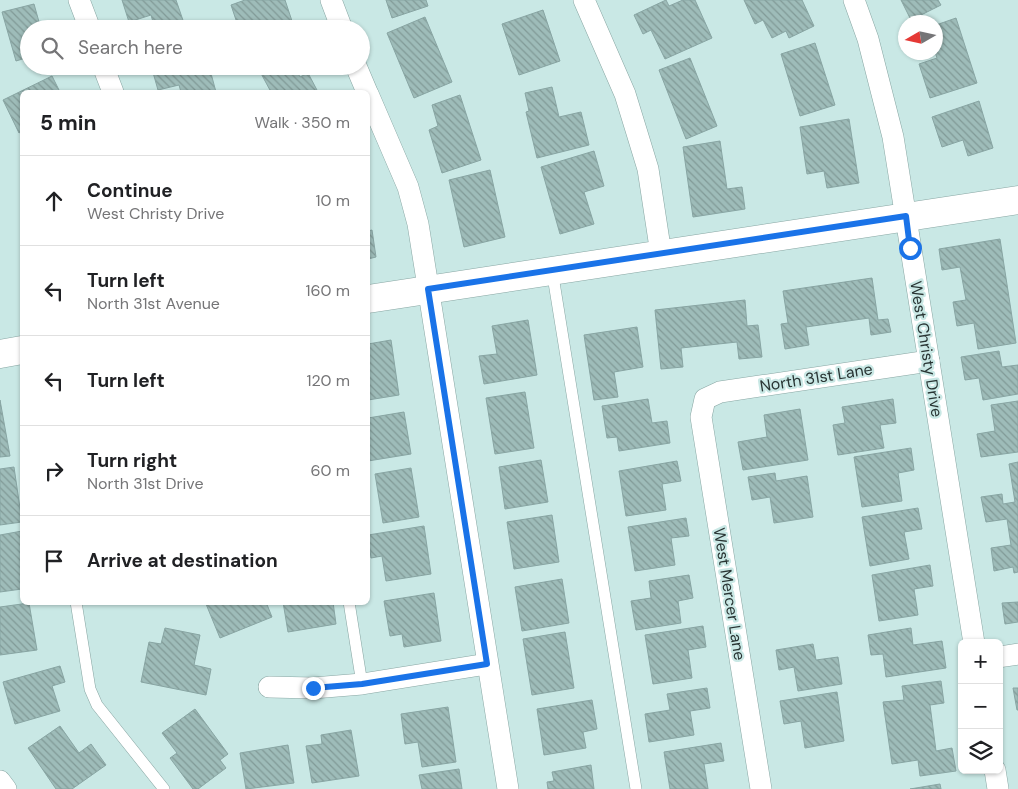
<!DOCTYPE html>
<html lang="en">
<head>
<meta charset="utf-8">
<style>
  body { margin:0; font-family:"DM Sans",sans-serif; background:#f2f2f2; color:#202124 }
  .controls { position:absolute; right:15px; bottom:15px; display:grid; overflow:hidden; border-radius:8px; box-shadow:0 1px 4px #0004 }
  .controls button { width:45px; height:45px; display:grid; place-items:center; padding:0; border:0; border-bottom:1px solid #e0e0e0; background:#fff; color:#202124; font:25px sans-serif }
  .compass { position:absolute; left:898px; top:15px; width:45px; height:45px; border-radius:50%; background:#fff; box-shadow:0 1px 4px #0004; rotate:261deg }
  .stop { position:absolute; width:15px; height:15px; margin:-11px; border:4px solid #1a73e8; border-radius:50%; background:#fff }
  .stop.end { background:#1a73e8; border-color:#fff; box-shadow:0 1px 5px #0008 }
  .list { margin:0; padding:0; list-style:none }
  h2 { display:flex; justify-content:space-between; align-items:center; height:65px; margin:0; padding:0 20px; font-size:21px }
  h2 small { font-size:16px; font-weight:400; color:#757577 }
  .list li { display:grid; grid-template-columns:32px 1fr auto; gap:15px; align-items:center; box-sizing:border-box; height:90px; padding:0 20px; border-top:1px solid #e0e0e0 }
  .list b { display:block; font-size:19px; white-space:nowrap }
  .list p { margin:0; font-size:16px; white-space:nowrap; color:#757577 }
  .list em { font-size:16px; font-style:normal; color:#757577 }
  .icon { flex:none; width:28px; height:28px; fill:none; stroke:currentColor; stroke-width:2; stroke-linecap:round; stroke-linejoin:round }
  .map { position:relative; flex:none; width:1018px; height:789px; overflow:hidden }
  .search { position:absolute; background:#fff; box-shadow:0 1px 4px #0004; left:20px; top:20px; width:350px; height:55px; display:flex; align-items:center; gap:12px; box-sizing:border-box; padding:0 18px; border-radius:28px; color:#757577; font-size:19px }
  .panel { position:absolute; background:#fff; box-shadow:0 1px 4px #0004; left:20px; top:90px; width:350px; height:515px; border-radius:8px }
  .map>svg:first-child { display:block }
  .building { fill:url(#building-back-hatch); stroke:#88a5a3 }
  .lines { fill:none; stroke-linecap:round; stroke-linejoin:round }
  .lane-casing { stroke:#88a6a3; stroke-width:12 }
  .street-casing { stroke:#88a6a3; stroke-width:22 }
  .secondary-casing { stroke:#88a6a3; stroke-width:29 }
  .lane { stroke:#fff; stroke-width:11 }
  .street { stroke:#fff; stroke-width:21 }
  .secondary { stroke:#fff; stroke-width:28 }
  .route { stroke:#1a73e8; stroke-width:6 }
  .labels { text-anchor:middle; stroke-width:4.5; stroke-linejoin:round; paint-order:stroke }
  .street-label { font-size:16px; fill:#293534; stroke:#c9e8e5 }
</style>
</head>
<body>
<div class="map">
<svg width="1018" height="789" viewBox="0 0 1018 789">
  <defs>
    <pattern id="building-back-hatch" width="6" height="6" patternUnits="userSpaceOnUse" patternTransform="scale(1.25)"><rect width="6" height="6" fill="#9ebcb9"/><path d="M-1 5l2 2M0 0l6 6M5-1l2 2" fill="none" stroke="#819a97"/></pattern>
  </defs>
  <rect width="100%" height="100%" fill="#c9e8e5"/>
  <g class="building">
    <polygon points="122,0 176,0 186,29 155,29 151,15 129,22"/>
    <polygon points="245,0 285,0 294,27 290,29 239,29 231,5"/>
    <polygon points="386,0 426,0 428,6 392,18"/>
    <polygon points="666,0 669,6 683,0 695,0 712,38 665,59 651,30 643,34 634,15"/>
    <polygon points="744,0 802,0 814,26 789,38 786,31 772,38 763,20 755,24"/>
    <polygon points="901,0 938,0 941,5 911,20"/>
    <polygon points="34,4 41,29 29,29 29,57 16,61 2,12"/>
    <polygon points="543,10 560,61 519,75 502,24"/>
    <polygon points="425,17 452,82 414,98 387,33"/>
    <polygon points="956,18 977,83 930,98 919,64 937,58 935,52 936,25"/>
    <polygon points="815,43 835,105 800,116 781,54"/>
    <polygon points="690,58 717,126 686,139 659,70"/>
    <polygon points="163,66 209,66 216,92 181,92 179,85 158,90 152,69"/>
    <polygon points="257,66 294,66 300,77 308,73 318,92 271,92"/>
    <polygon points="52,76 60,92 22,92 22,131 19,133 3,100"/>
    <polygon points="552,87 559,117 581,112 589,145 537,158 526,112 529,111 525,93"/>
    <polygon points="460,95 481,160 442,173 429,130 438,126 432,105"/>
    <polygon points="979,101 993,148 968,156 963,140 942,147 932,117"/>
    <polygon points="849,119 859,183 827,188 824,171 807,174 800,127"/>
    <polygon points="720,141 727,189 742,187 745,209 693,217 683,147"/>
    <polygon points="594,151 604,186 584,192 594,224 560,234 541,167"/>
    <polygon points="490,170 505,237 464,247 449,180"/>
    <polygon points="372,230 376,257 368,259 368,231"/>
    <polygon points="1000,239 1016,343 978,349 974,323 957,326 953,302 966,300 960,267 942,270 939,249"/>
    <polygon points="872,278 878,320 888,319 891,332 871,335 869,318 806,327 809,345 785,349 781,324 788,323 783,291"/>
    <polygon points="745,300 747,326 758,325 762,357 739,359 737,342 681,348 683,367 661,369 655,310"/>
    <polygon points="528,320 537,375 484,384 479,356 497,354 492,326"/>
    <polygon points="637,327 643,367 614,372 618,397 594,400 584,335"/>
    <polygon points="391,340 399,395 368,400 368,344"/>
    <polygon points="999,351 1002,367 1018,365 1018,394 983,400 979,378 965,380 961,357"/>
    <polygon points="525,392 534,448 495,454 486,398"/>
    <polygon points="648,399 652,423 667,421 670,443 619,451 617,437 607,438 602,406"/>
    <polygon points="893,399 896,423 880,425 884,448 838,455 833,425 845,423 842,407"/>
    <polygon points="0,400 10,456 0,457"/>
    <polygon points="1018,401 1018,452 981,457 977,434 995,431 991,405"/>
    <polygon points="800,409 808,460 743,470 738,442 767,437 764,415"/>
    <polygon points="404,412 411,454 368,461 368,418"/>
    <polygon points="911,448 914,470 898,473 902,501 862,507 854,457"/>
    <polygon points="541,460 548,502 505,509 499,467"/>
    <polygon points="677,461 681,481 662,484 666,510 626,516 619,471"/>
    <polygon points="1018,462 1018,572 1014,573 1013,567 994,571 991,548 1011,545 1007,519 986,522 981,497 1002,494 1003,504 1015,502 1009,464"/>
    <polygon points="14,467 22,522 0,525 0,469"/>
    <polygon points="411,468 419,517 383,523 375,474"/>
    <polygon points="775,473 776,481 807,476 813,517 774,523 770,497 752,500 748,477"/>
    <polygon points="918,508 922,529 904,532 909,559 870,566 862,517"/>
    <polygon points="552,515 559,562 514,569 507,522"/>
    <polygon points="686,518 689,536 671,538 675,565 635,571 628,527"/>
    <polygon points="424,526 431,574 386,581 382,556 371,558 368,535"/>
    <polygon points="22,531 22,589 0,592 0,535"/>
    <polygon points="930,565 933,586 914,589 918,615 879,621 872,575"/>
    <polygon points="689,575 693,598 678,601 681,623 636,630 631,601 651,598 649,581"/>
    <polygon points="562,579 569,623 522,631 515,587"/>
    <polygon points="434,593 441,641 404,647 402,634 390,636 384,601"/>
    <polygon points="210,602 266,602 272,617 220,638 206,604"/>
    <polygon points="283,602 333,602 336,624 288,632"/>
    <polygon points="1018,602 1018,622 1005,624 1002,603"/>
    <polygon points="29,603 37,650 0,655 0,607"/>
    <polygon points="703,626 706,647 688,650 692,678 653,684 645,635"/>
    <polygon points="165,628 200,635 194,665 211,669 206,695 141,682 149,642 161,644"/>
    <polygon points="911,628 913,645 942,641 946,668 886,677 883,654 871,655 868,635"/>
    <polygon points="565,632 574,688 532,695 523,639"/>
    <polygon points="813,644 816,660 838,657 842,684 798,691 794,667 779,670 776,650"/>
    <polygon points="60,666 65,682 52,686 60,711 15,724 3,682"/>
    <polygon points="941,681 944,703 930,705 936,751 952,748 956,771 920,776 918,760 892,764 883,702 904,700 902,686"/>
    <polygon points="707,688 710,708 690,711 694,735 649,742 645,714 670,710 667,694"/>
    <polygon points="1013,688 1018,688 1018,710 1017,710"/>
    <polygon points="837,692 844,741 805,748 801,721 784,724 780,701"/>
    <polygon points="592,700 597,729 583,732 586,748 544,755 537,709"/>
    <polygon points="448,707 456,762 422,767 418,742 405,744 401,714"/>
    <polygon points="195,709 228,754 220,760 226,768 198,789 193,789 170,758 177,753 162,733"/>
    <polygon points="60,726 79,753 91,744 106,765 72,789 56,789 28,748"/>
    <polygon points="351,730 359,776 312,783 306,746 322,744 321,735"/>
    <polygon points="721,743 724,761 704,764 708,789 670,789 664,752"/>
    <polygon points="288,745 294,783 246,789 240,753"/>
    <polygon points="591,765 594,789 548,789 547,782 554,781 552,772"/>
    <polygon points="459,769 462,789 422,789 419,775"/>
    <polygon points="940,784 941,789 910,789"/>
  </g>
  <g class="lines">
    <defs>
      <g id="lane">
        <polyline points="552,270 636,789"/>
        <polyline points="76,602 90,689 97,705 164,789"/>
        <polyline points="349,602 362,684"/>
      </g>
      <g id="street">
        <polyline points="79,0 90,29"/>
        <polyline points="331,0 342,29"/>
        <polyline points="584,0 625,94 637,133 648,169 661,254"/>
        <polyline points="854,0 868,39 893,137 974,643"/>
        <polyline points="103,66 113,92"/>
        <polyline points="356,66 367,92"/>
        <polyline points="368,94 408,187 418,224 508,789"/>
        <polyline points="999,657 1018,654"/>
        <polyline points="269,687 313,688 362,684 487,664"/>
        <polyline points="995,770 998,789"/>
        <polyline points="0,781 6,789"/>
        <polyline points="761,789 701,417 705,399 720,392 929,361"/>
      </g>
      <g id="secondary">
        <polyline points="368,299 1018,200"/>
        <polyline points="0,354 22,350"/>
      </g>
    </defs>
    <use href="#lane" class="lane-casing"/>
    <use href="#street" class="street-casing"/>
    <use href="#secondary" class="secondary-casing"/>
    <use href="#lane" class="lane"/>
    <use href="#street" class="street"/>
    <use href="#secondary" class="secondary"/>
  </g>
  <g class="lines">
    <polyline class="route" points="313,688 362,684 487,664 428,289 906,216 910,248"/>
  </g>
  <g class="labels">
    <g class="street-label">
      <text transform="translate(927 349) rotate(81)" y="6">West Christy Drive</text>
      <text transform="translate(816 377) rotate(-9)" y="6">North 31st Lane</text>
      <text transform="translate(730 594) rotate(81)" y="6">West Mercer Lane</text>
    </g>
  </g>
</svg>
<div class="controls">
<button>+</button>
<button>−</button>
<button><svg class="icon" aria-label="layers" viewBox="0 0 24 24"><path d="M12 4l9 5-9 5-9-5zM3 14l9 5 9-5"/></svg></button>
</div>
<svg class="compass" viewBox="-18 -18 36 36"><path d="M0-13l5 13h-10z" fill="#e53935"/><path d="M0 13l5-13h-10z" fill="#757577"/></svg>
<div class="stop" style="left:910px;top:248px"></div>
<div class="stop end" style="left:313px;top:688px"></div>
<div class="search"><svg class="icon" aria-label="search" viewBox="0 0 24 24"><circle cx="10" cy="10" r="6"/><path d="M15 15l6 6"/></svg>Search here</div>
<section class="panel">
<h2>5 min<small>Walk · 350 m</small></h2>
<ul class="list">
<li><svg class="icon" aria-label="ahead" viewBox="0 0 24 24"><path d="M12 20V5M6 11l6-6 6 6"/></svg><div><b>Continue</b><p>West Christy Drive</p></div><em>10 m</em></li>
<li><svg class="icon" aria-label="left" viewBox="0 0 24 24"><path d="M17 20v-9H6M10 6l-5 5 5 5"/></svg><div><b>Turn left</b><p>North 31st Avenue</p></div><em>160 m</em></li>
<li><svg class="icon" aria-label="left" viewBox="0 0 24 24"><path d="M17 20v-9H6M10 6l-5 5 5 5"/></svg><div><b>Turn left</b></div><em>120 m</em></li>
<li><svg class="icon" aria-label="right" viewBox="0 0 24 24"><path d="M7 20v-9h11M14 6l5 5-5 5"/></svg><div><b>Turn right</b><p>North 31st Drive</p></div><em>60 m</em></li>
<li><svg class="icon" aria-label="arrive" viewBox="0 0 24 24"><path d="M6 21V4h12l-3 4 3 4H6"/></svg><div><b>Arrive at destination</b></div></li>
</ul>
</section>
</div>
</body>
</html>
